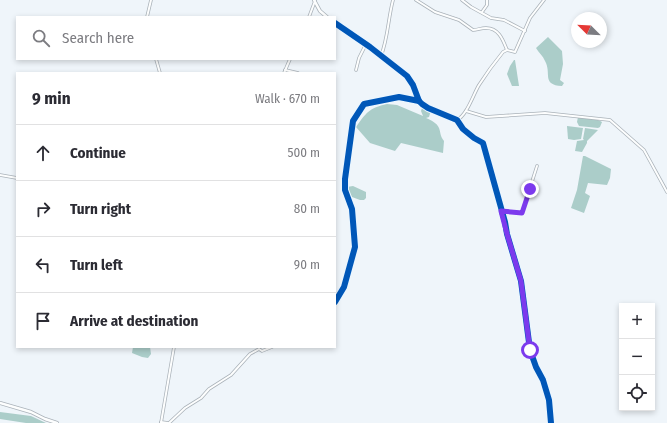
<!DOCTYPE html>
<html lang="en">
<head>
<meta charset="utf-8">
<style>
  body { margin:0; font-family:"Fira Sans Condensed",sans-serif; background:#f7f7f7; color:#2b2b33 }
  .controls { position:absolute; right:12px; bottom:12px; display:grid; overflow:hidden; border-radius:0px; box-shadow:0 2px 6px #0003 }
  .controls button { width:36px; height:36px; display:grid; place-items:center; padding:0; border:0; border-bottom:1px solid #e1e1e2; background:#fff; color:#2b2b33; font:20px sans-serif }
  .compass { position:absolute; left:571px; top:12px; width:36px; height:36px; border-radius:50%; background:#fff; box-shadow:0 2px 6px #0003; rotate:294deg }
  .stop { position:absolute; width:12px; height:12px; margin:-9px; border:3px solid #7c3aed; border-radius:50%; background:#fff }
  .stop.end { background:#7c3aed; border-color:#fff; box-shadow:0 1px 4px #0008 }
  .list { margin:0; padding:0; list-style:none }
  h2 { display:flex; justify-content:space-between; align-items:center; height:52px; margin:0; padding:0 16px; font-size:17px }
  h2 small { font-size:13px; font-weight:400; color:#7c7c81 }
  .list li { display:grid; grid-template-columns:26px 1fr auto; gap:12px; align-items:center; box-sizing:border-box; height:56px; padding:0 16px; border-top:1px solid #e1e1e2 }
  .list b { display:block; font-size:15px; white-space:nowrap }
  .list em { font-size:13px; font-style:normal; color:#7c7c81 }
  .icon { flex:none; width:22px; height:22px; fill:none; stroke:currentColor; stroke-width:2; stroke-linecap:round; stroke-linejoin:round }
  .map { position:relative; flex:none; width:667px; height:423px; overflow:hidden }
  .search { position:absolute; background:#fff; box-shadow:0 2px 6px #0003; left:16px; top:16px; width:320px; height:44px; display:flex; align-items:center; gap:10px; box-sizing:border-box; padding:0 14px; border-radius:0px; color:#7c7c81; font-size:15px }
  .panel { position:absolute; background:#fff; box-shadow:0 2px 6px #0003; left:16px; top:72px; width:320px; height:276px; border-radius:0px }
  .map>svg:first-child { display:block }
  .water { fill:#abcdc9 }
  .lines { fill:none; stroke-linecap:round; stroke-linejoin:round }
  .minor-casing { stroke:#aab2b9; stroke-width:3.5 }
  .tertiary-casing { stroke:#aab2b9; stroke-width:4 }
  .minor { stroke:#fdfefe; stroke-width:2 }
  .tertiary { stroke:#fdfefe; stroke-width:2.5 }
  .cycleway-casing { stroke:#eaf6ff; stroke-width:8 }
  .cycleway { stroke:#0057b8; stroke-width:6 }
  .route { stroke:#7c3aed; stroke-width:5 }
</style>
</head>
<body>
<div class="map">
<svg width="667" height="423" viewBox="0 0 667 423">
  <rect width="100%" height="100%" fill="#eff5fa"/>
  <g class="water">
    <path d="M548 37 562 51 563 64 560 80 564 83 562 86C541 85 552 73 545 61 543 56 539 53 536 48Z"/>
    <polygon points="514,60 515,60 519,86 512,86 507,74 510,66"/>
    <path d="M387 104 397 105 423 116 421 111 422 108 425 107 431 110 429 117 426 118C431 120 437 123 439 128 441 134 440 136 444 141L443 153 401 143 395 151 370 143 356 127C366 113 369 108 387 104Z"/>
    <polygon points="578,117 596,119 602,122 600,127 598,128 579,126 577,122"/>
    <polygon points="567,126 583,128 581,139 574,140 568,139"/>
    <polygon points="585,128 598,130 587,141 587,143 582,152 575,151 577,141 584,140 583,139"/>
    <polygon points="583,156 585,156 611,169 610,178 607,185 588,183 585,193 590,196 584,213 571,208 577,190"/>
    <polygon points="353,186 366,192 366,198 364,200 360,200 352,197 347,187"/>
    <polygon points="133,347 150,347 151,354 148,358 142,357 132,353"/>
    <polygon points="0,412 31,416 46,423 26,423 0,419"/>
  </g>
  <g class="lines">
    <defs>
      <g id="minor">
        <path d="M416 0 435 12 459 20 473 30C477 30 481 28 486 28 499 28 503 40 507 50"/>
        <polyline points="462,0 471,7 491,18 504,20 525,31"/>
        <polyline points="482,12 487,5 487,0"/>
        <polyline points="147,17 151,0"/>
        <polyline points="309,17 315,1"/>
        <path d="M381 56C388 38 388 19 393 0"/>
        <polyline points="156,59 160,73"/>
        <polyline points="285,70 298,73"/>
        <polyline points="356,70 359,58 366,44"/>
        <polyline points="284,73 290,59"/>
        <polyline points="466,111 486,117 545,113 610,120 644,150 667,192"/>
        <path d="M457 120C467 115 473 95 479 85 486 74 494 63 503 52L507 50 515 52 530 18 544 0"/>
        <polyline points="0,175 17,178"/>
        <polyline points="502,211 522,213 537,166"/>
        <polyline points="335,302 344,287 355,247 352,209 345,190 345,179 353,121 364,104 399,97 418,101"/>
        <polyline points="161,422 168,423"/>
        <polyline points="161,423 174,347"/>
        <polyline points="169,423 185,408 201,398 209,389 231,375 250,354 259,349 262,351 272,347"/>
      </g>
      <g id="tertiary">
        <polyline points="314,0 320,11 327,17"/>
        <polyline points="335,23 370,47 407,76 413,85 419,101 422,104 428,108 457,120 463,129 474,138 483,143 505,222 507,234 521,281 530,350 536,367 543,380 549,400 551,423"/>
        <polyline points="0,403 31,412 45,419 57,423"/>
      </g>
    </defs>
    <use href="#minor" class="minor-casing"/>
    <use href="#tertiary" class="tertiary-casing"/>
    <use href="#minor" class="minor"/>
    <use href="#tertiary" class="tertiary"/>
    <defs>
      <g id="cycleway">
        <polyline points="335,23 370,47 407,76 413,85 419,101 422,104 428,108 457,120 463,129 474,138 483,143 505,222 507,234 521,281 530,350 536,367 543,380 549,400 551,423"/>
        <polyline points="335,302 344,287 355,247 352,209 345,190 345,179 353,121 364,104 399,97 419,101"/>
      </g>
    </defs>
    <use href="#cycleway" class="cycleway-casing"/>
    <use href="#cycleway" class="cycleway"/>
  </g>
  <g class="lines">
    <polyline class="route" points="530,189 522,213 501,211 507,234 521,281 530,350"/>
  </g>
</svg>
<div class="controls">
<button>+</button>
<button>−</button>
<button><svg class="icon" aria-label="locate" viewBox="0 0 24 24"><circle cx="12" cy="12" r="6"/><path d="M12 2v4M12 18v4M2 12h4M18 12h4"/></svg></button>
</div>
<svg class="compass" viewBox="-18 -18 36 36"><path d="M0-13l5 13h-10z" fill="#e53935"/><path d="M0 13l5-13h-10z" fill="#7c7c81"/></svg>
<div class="stop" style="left:530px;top:350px"></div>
<div class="stop end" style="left:530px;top:189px"></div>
<div class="search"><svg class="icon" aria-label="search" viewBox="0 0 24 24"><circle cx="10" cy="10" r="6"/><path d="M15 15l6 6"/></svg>Search here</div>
<section class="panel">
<h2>9 min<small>Walk · 670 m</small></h2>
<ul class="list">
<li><svg class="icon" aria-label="ahead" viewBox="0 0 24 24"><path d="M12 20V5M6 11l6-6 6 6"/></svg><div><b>Continue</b></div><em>500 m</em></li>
<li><svg class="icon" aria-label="right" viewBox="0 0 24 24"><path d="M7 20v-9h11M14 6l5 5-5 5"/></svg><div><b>Turn right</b></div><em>80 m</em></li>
<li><svg class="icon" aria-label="left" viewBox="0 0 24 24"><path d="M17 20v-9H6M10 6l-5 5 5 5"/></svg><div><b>Turn left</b></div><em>90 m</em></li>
<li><svg class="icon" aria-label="arrive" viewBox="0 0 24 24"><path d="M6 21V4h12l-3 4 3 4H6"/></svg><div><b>Arrive at destination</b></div></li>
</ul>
</section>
</div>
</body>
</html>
